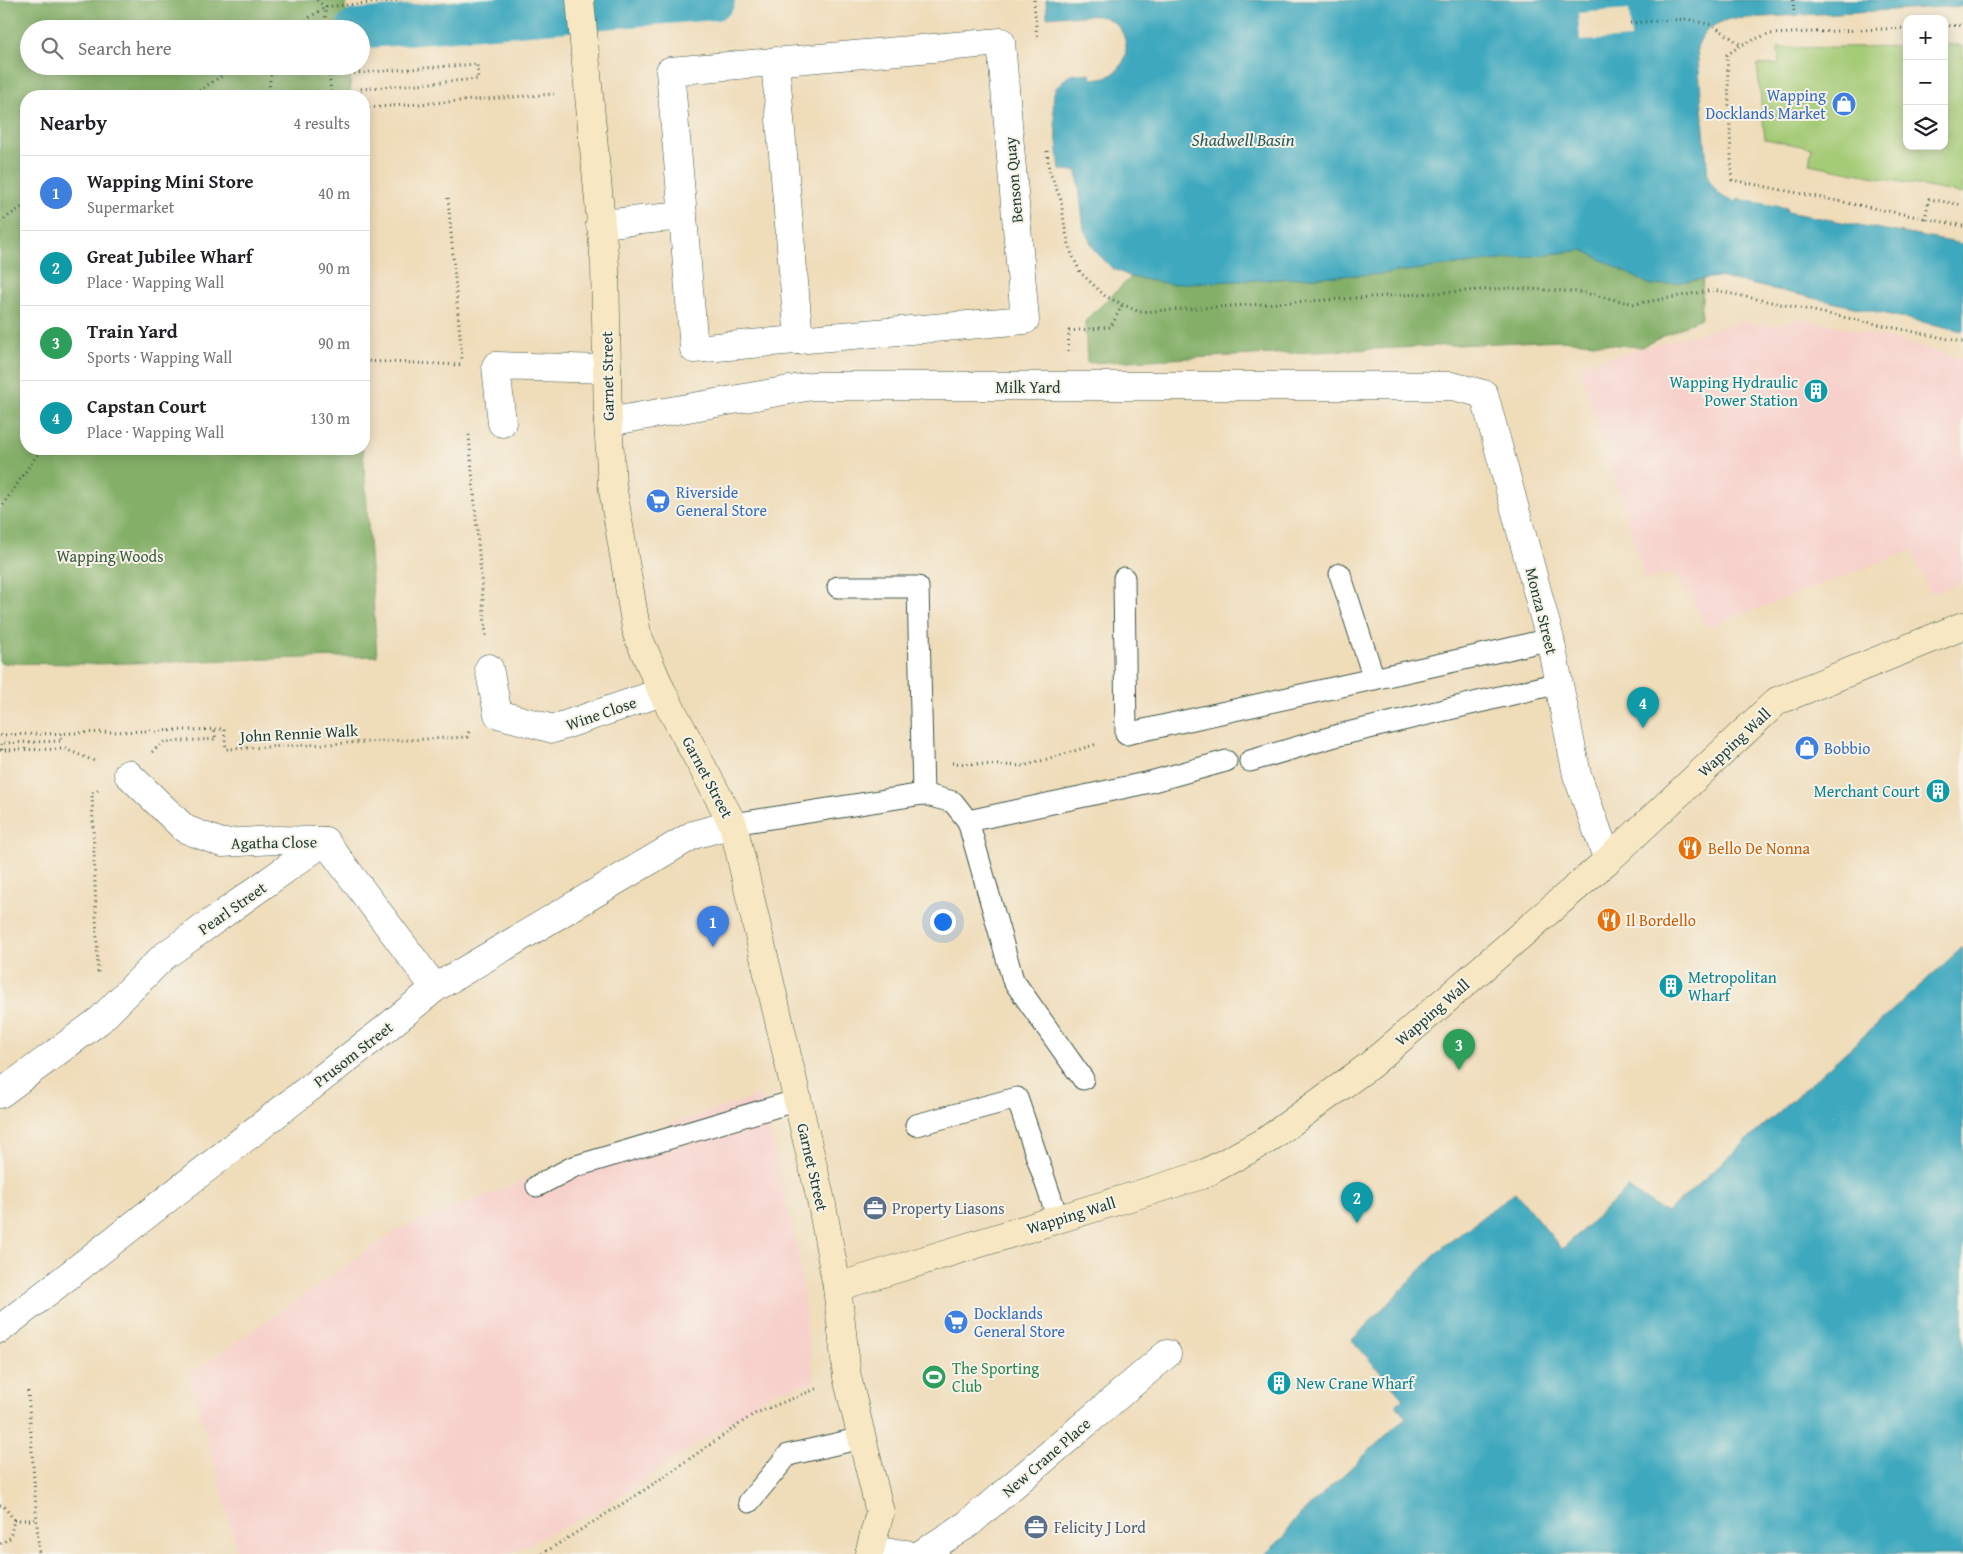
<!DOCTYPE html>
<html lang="en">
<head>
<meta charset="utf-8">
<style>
  body { margin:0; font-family:"Gentium Book Plus",serif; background:#f6f6f6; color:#202124 }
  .controls { position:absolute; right:15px; top:15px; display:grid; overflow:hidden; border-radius:10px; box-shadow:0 2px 12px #0003 }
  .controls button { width:45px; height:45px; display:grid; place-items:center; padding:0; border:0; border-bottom:1px solid #e0e0e0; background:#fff; color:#202124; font:25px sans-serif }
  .you { position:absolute; left:942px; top:921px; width:18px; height:18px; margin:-12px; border:4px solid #fff; border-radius:50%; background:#1a73e8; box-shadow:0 0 0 8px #1a73e833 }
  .badge { display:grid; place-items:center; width:32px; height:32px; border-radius:50%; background:#d93025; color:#fff; font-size:16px; font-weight:700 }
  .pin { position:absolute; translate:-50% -41px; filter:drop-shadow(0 1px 2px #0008) }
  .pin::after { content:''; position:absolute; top:26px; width:18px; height:15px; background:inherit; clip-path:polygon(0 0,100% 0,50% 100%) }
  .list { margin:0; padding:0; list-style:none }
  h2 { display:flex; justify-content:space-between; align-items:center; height:65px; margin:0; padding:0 20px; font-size:21px }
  h2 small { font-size:16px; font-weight:400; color:#757577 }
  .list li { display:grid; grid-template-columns:32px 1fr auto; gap:15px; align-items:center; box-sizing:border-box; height:75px; padding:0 20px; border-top:1px solid #e0e0e0 }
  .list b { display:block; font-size:19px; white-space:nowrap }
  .list p { margin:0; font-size:16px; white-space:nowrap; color:#757577 }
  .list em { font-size:16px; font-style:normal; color:#757577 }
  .icon { flex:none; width:28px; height:28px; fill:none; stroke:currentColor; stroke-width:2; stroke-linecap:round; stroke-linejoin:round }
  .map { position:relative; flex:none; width:1963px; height:1554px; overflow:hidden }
  .search { position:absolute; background:#fff; box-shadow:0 2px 12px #0003; left:20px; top:20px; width:350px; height:55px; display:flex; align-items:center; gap:12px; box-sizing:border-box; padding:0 18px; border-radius:28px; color:#757577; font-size:19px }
  .panel { position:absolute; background:#fff; box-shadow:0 2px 12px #0003; left:20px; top:90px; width:350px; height:365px; border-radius:20px }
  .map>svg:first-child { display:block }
  .built { fill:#f7d0cb }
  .green { fill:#a4cb76; stroke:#628455 }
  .forest { fill:#83af67; stroke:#51764e }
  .water { fill:#3ea8be; stroke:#2e7279 }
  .pier { fill:#efdcb9 }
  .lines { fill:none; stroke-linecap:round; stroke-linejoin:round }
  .canal { stroke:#3ea8be; stroke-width:40 }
  .lane-casing { stroke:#3e5548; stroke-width:23 }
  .street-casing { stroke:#3e5548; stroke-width:29 }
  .secondary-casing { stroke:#3e5548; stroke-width:29 }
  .path { stroke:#3e5548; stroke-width:3; stroke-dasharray:1 4; stroke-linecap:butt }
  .lane { stroke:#fff; stroke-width:21 }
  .street { stroke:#fff; stroke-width:28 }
  .secondary { stroke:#f7e8c3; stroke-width:28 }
  .labels { text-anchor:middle; stroke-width:4; stroke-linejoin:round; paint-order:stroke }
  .shop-label { font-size:16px; fill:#366cbe; stroke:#f7f3e8; text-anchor:start }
  .street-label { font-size:16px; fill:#1f3d34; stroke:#f7f3e8 }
  .culture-label { font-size:16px; fill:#0d838f; stroke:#f7f3e8; text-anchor:end }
  .park-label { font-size:16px; fill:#3a5941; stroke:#f7f3e8 }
  .food-label { font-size:16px; fill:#c56008; stroke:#f7f3e8; text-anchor:start }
  .service-label { font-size:16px; fill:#4e5e75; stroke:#f7f3e8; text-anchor:start }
  .leisure-label { font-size:16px; fill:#27864d; stroke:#f7f3e8; text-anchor:start }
  .water-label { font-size:18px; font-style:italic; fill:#285d5d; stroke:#f7f3e8 }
</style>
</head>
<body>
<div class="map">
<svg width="1963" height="1554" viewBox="0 0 1963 1554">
  <rect width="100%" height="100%" fill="#f7f3e8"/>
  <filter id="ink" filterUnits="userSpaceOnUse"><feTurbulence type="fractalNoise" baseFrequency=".02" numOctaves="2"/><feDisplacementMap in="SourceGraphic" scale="10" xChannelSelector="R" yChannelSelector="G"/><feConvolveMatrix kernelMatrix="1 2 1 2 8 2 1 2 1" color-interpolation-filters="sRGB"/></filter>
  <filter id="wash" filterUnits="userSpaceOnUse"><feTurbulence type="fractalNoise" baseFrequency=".0096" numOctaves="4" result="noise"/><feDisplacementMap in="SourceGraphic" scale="20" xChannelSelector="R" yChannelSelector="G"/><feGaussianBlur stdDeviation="1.12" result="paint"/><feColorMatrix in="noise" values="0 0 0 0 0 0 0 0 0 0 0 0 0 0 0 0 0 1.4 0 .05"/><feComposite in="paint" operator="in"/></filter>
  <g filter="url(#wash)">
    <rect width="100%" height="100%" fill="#efdcb9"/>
    <g class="built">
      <polygon points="1803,318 1907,343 1963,359 1963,582 1930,594 1912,550 1709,627 1674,574 1645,579 1579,365 1744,321 1773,326"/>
      <polygon points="761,1095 798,1252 814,1382 774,1392 603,1508 509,1554 238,1554 190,1374 397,1230 673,1123"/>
    </g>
    <polygon class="green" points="1944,45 1963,45 1963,194 1809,164 1812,148 1765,139 1757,65 1779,64 1778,48 1907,46 1907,146 1944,146"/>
    <g class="forest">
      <polygon points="0,0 345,0 347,29 29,29 29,66 349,66 351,96 26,96 26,449 363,449 377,656 92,664 0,663"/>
      <polygon points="1583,250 1652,285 1703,279 1701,318 1641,347 1560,340 1087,363 1085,321 1131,277 1171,284 1379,274"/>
    </g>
    <g class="water">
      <path d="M1046 0H1963V6L1729 19C1711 26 1705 28 1697 47L1708 177C1714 191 1722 199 1737 202L1738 199 1787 208V212L1963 244V331L1718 277 1652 286 1583 250 1379 274 1171 284 1131 277 1112 268 1095 251 1084 229 1077 171 1060 170 1053 104 1054 93 1056 88 1069 75 1090 73 1091 79C1099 78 1107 78 1114 73 1133 59 1129 27 1106 18 1096 14 1082 16 1071 17L1070 15 1047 17Z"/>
      <polygon points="1963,947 1963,1554 1265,1554 1285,1536 1292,1522 1406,1417 1396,1405 1403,1398 1352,1340 1443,1247 1515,1192 1562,1249 1628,1188 1666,1213"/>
    </g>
    <polygon class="pier" points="1629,9 1631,38 1580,41 1578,13"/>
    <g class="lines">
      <polyline class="canal" points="356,29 715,0"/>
    </g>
  </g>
  <g filter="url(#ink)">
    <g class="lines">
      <defs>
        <g id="lane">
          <polyline points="1340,574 1374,679"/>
          <polyline points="1124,578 1126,734 1504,650 1550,639"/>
          <polyline points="838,587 918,587 923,794"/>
          <polyline points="1250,761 1339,735 1559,683"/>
          <polyline points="968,821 1013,980 1083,1079"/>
          <polyline points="733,824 923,794 953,802 968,821 1150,782 1226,761"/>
          <polyline points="916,1125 1017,1098 1058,1219"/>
          <polyline points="537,1186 573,1167 798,1100"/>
          <polyline points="749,1502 788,1455 862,1438"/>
        </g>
        <g id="street">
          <polyline points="775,61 799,340"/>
          <polyline points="600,224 683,216 670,71 1001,42 1025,320 694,349 683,216"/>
          <polyline points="608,422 812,386 1452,386 1484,394 1550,639 1577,775 1608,860"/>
          <polyline points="502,423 496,366 607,369"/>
          <polyline points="489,668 498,714 553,729 662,692"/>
          <polyline points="128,774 185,829 222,843 277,840 325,841"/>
          <polyline points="0,1094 100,1020 163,957 325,841 435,988"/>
          <polyline points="0,1329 384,1030 435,988 693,835 733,824"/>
          <polyline points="871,1551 906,1554"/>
          <polyline points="921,1554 968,1524 1167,1354"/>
        </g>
        <g id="secondary">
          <polyline points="580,0 605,265 608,422 612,484 637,634 662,692 733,824 822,1205 837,1287 847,1377 880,1512 869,1554"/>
          <polyline points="837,1287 1202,1175 1267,1140 1369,1066 1608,860 1777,701 1963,626"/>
        </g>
      </defs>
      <use href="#lane" class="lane-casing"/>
      <use href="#street" class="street-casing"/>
      <use href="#secondary" class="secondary-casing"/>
      <g class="path">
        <polyline points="317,0 325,7 326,29"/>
        <polyline points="1034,0 1037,40"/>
        <polyline points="1793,0 1794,14"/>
        <polyline points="1630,23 1686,19 1713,25 1741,45"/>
        <polyline points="1944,26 1963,25"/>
        <polyline points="1907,28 1768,34 1741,45 1727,55 1732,180 1963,226"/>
        <polyline points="293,29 325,7 401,0"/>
        <polyline points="329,66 331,96"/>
        <polyline points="329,75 477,64 478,79 360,89 361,96"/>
        <polyline points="191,96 237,66"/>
        <polyline points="268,96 272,66"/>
        <polyline points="364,108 554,94"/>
        <polyline points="1047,151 1049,170 1061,200 1065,229 1071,252 1080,272 1105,296 1139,312 1511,288 1580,292 1635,304 1713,290 1963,342"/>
        <polyline points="448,198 462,359"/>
        <polyline points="1925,219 1929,199 1963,205"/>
        <polyline points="0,222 26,204"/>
        <polyline points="1068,351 1069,331 1111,327 1122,305"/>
        <polyline points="364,361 463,365"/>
        <polyline points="469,435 486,636"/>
        <polyline points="0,509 41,449"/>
        <polyline points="0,735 224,729 226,749 467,737 469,731"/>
        <polyline points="0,750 65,749 97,762"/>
        <polyline points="2,750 1,743 62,741 61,734"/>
        <polyline points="152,752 164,742 216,739 214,729"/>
        <polyline points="952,763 1024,766 1097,744"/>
        <polyline points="98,790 92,793 98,974"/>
        <polyline points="28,1391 39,1554"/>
        <polyline points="0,1505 4,1506 14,1520 10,1538 0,1544"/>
        <polyline points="14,1520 38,1520"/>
        <polyline points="542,1554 646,1489 754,1414 816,1389"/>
      </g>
      <use href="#lane" class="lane"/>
      <use href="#street" class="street"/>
      <use href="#secondary" class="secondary"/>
    </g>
  </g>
  <defs>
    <symbol id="shop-disc" viewBox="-11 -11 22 22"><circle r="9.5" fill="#3f7fe0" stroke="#f7f3e8"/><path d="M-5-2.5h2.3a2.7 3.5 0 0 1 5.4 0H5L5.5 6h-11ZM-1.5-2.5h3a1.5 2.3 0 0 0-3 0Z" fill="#fff"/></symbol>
    <symbol id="building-disc" viewBox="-11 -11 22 22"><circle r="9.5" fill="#0f9aa8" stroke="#f7f3e8"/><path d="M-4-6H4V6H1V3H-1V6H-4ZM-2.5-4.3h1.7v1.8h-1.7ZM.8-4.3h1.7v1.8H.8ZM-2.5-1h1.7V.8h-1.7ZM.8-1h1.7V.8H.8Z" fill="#fff"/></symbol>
    <symbol id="supermarket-disc" viewBox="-11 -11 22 22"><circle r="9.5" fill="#3f7fe0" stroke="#f7f3e8"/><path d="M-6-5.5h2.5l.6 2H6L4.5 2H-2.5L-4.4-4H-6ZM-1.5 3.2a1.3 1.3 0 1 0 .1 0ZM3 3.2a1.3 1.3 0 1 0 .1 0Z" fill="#fff"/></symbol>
    <symbol id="restaurant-disc" viewBox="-11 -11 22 22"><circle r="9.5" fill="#e8710a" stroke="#f7f3e8"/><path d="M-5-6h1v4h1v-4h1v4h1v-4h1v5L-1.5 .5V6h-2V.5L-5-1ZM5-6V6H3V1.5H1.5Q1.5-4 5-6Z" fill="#fff"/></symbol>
    <symbol id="office-disc" viewBox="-11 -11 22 22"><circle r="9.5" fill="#5c6f8a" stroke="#f7f3e8"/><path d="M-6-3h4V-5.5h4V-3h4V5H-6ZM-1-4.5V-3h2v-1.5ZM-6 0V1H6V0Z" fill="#fff"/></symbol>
    <symbol id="stadium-disc" viewBox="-11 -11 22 22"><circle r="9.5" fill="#2e9e5b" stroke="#f7f3e8"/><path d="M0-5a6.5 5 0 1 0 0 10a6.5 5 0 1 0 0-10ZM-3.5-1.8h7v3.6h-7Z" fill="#fff"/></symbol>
  </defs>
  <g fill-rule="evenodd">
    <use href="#shop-disc" x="1830" y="90" width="28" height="28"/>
    <use href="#building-disc" x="1802" y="377" width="28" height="28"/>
    <use href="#supermarket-disc" x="644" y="487" width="28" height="28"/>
    <use href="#shop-disc" x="1793" y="734" width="28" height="28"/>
    <use href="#building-disc" x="1924" y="777" width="28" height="28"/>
    <use href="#restaurant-disc" x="1676" y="834" width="28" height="28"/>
    <use href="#restaurant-disc" x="1595" y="906" width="28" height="28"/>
    <use href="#building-disc" x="1657" y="972" width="28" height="28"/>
    <use href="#office-disc" x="861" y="1194" width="28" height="28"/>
    <use href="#supermarket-disc" x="942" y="1308" width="28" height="28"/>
    <use href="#stadium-disc" x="920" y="1363" width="28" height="28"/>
    <use href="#building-disc" x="1265" y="1369" width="28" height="28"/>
    <use href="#office-disc" x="1022" y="1513" width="28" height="28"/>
  </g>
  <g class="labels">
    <g class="shop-label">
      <text x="1826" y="101" text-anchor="end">Wapping<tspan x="1826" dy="18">Docklands Market</tspan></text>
      <text x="676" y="498">Riverside<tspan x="676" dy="18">General Store</tspan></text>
      <text x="1824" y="754">Bobbio</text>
      <text x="974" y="1319">Docklands<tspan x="974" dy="18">General Store</tspan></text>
    </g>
    <g class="street-label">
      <text transform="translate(1013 180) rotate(-95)" y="6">Benson Quay</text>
      <text transform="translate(607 376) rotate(-91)" y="6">Garnet Street</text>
      <text x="1028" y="393">Milk Yard</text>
      <text transform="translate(1542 611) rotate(76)" y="6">Monza Street</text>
      <text transform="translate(601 713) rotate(-19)" y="6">Wine Close</text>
      <text transform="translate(299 733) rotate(-3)" y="6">John Rennie Walk</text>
      <text transform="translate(1734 742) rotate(-43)" y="6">Wapping Wall</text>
      <text transform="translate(708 777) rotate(62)" y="6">Garnet Street</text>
      <text transform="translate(274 842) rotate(-1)" y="6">Agatha Close</text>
      <text transform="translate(232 908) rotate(-35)" y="6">Pearl Street</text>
      <text transform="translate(1432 1012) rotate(-41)" y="6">Wapping Wall</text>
      <text transform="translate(353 1054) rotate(-38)" y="6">Prusom Street</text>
      <text transform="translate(813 1167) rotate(77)" y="6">Garnet Street</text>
      <text transform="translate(1071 1215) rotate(-17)" y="6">Wapping Wall</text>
      <text transform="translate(1046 1457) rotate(-41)" y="6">New Crane Place</text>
    </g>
    <g class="culture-label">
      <text x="1798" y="388">Wapping Hydraulic<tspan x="1798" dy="18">Power Station</tspan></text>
      <text x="1920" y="797">Merchant Court</text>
      <text x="1688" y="983" text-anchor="start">Metropolitan<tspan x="1688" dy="18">Wharf</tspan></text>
      <text x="1296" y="1389" text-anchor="start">New Crane Wharf</text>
    </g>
    <g class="park-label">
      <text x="110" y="562">Wapping Woods</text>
    </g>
    <g class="food-label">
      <text x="1708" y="854">Bello De Nonna</text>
      <text x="1626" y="926">Il Bordello</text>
    </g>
    <g class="service-label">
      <text x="892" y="1214">Property Liasons</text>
      <text x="1054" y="1533">Felicity J Lord</text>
    </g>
    <g class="leisure-label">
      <text x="952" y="1374">The Sporting<tspan x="952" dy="18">Club</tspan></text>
    </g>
    <g class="water-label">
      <text x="1243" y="146">Shadwell Basin</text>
    </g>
  </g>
</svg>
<div class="controls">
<button>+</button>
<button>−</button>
<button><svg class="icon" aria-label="layers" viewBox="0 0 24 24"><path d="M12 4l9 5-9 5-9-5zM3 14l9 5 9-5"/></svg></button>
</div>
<div class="you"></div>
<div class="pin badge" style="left:713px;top:947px;background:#3f7fe0">1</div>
<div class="pin badge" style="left:1357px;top:1223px;background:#0f9aa8">2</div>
<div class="pin badge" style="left:1459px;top:1070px;background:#2e9e5b">3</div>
<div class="pin badge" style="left:1643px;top:728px;background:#0f9aa8">4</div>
<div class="search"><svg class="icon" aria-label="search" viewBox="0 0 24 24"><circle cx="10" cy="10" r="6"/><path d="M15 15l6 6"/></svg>Search here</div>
<section class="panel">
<h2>Nearby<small>4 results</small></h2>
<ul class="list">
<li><span class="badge" style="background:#3f7fe0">1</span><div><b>Wapping Mini Store</b><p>Supermarket</p></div><em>40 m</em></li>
<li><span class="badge" style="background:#0f9aa8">2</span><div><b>Great Jubilee Wharf</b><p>Place · Wapping Wall</p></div><em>90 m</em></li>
<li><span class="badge" style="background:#2e9e5b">3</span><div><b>Train Yard</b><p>Sports · Wapping Wall</p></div><em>90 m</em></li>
<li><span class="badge" style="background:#0f9aa8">4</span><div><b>Capstan Court</b><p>Place · Wapping Wall</p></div><em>130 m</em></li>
</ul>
</section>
</div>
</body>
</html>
